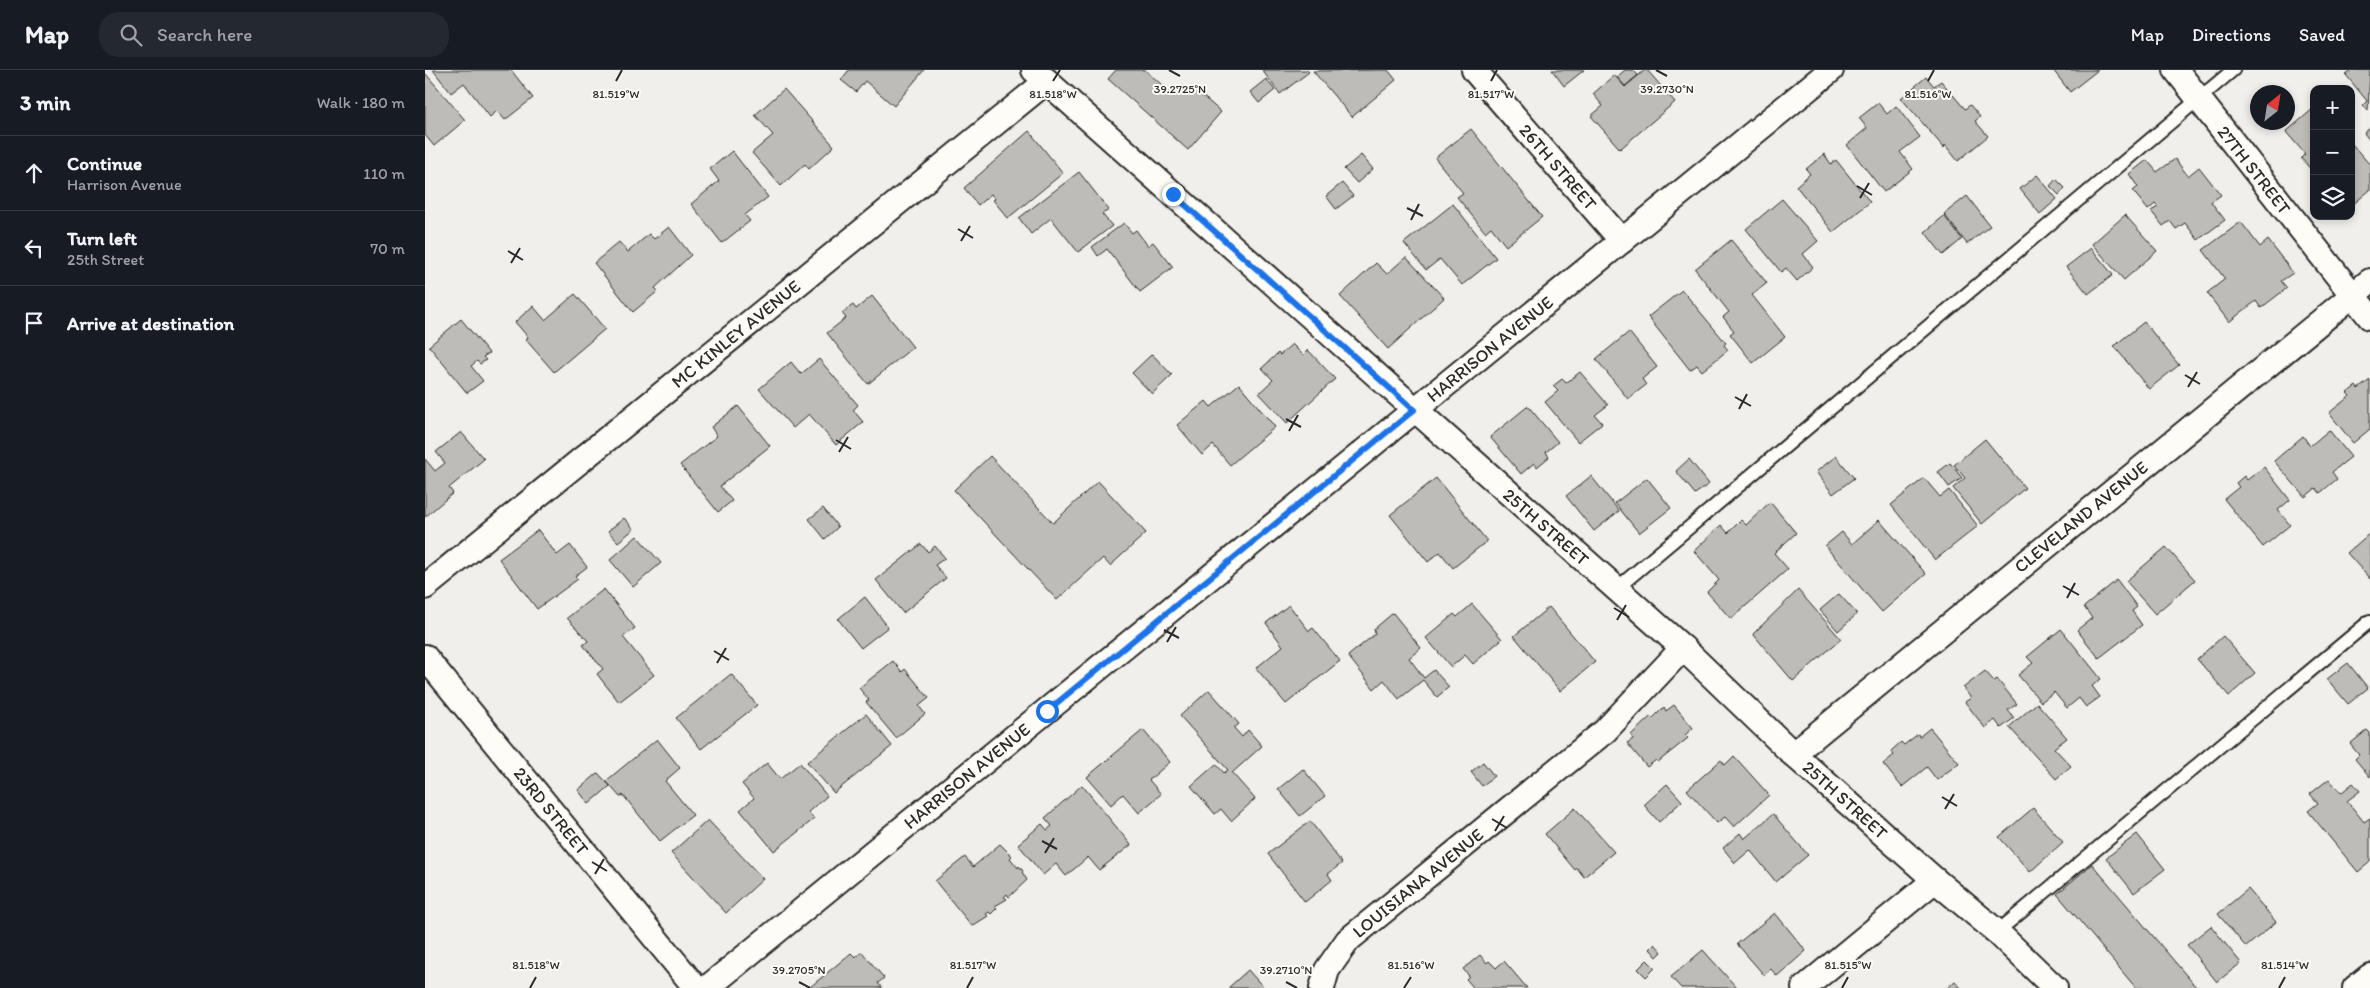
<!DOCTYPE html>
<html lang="en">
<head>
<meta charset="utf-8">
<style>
  body { margin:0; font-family:Itim,sans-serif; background:#242831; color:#f1f3f6 }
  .controls { position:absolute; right:15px; top:15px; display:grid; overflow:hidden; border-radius:10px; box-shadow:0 2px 8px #0003 }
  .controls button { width:45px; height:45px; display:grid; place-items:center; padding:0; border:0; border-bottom:1px solid #363941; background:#171b24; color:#f1f3f6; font:25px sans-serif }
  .compass { position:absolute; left:1825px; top:15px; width:45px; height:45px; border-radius:50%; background:#171b24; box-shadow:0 2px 8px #0003; rotate:30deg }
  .stop { position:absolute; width:15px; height:15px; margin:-11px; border:4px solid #1a73e8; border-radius:50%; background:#fff }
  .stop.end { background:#1a73e8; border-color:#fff; box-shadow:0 1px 5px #0008 }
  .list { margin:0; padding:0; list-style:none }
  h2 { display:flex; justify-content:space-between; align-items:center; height:65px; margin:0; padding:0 20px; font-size:21px }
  h2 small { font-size:16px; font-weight:400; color:#9ea1a6 }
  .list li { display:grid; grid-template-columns:32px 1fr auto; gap:15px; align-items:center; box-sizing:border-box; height:75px; padding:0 20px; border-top:1px solid #363941 }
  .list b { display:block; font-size:19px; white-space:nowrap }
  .list p { margin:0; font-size:16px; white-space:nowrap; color:#9ea1a6 }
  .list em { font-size:16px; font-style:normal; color:#9ea1a6 }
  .icon { flex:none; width:28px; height:28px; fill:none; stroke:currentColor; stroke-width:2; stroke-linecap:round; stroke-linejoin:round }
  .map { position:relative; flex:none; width:1945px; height:918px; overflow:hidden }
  header { display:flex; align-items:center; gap:30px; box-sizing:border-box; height:70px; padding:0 25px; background:#171b24; border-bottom:1px solid #363941 }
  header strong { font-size:24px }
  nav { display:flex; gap:28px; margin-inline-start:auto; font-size:18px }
  .search { width:350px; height:45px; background:#242831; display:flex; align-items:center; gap:12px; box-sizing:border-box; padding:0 18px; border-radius:20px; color:#9ea1a6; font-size:19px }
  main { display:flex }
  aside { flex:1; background:#171b24 }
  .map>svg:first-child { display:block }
  .building { fill:#bdbcb8; stroke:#2b2b2b }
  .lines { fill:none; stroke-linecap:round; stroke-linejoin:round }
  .service-casing { stroke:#2b2b2b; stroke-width:16 }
  .minor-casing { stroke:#2b2b2b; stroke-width:28 }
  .service { stroke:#fdfcf7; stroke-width:12 }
  .minor { stroke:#fdfcf7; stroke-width:24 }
  .route { stroke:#1a73e8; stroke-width:6 }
  .ticks { fill:none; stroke:#2b2b2b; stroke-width:2 }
  .labels { text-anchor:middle; stroke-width:4; stroke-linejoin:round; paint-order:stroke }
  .street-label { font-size:18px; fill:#2b2b2b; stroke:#fdfcf7 }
  .ticks-label { font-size:12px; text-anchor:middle; fill:#2b2b2b; stroke:#fdfcf7; stroke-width:4; stroke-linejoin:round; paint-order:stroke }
</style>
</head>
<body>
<header>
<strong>Map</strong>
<div class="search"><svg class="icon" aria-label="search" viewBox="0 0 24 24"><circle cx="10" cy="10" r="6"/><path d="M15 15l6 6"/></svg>Search here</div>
<nav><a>Map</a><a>Directions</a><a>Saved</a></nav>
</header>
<main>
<aside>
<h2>3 min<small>Walk · 180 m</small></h2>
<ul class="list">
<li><svg class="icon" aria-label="ahead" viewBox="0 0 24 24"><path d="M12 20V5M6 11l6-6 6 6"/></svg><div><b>Continue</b><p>Harrison Avenue</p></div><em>110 m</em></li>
<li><svg class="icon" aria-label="left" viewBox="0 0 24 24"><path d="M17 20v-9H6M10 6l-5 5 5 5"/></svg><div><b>Turn left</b><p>25th Street</p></div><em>70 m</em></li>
<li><svg class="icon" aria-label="arrive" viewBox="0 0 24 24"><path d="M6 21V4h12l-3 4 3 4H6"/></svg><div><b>Arrive at destination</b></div></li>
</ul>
</aside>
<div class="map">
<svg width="1945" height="918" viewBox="0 0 1945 918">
  <rect width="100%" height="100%" fill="#f0efeb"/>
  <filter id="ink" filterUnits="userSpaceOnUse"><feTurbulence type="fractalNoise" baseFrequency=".02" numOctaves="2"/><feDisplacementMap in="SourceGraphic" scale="10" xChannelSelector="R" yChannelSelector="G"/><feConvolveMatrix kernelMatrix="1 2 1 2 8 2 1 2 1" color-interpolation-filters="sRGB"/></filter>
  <g filter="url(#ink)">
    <g class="building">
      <polygon points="8,0 86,0 108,28 80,50 72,41 65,47 39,13 26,23"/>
      <polygon points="424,0 499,0 469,36 440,11 431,22 416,10"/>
      <polygon points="691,0 720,0 744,21 767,17 796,42 763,80 683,9"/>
      <polygon points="837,0 882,0 884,2 855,24"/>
      <polygon points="963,0 971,10 927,47 888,1"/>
      <polygon points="1127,0 1159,0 1139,16"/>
      <polygon points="1200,0 1208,0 1213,5 1200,16 1192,7"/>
      <polygon points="1220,0 1222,0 1250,32 1195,79 1166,46 1178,36 1168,24 1189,5 1200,17"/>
      <polygon points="1628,0 1673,0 1645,22"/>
      <polygon points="1928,0 1945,0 1943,41 1938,35 1942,31 1921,5"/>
      <polygon points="0,3 40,50 9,76 0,65"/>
      <polygon points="1501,7 1509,16 1516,11 1540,39 1545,35 1555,47 1550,51 1563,66 1533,91 1520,75 1519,78 1476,28"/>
      <polygon points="841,9 850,20 834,33 825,22"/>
      <polygon points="359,19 409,76 384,99 380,94 356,116 327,83 348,65 330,45"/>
      <polygon points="1453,33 1462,44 1471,36 1495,67 1475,82 1488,99 1459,122 1422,75 1442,58 1434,48"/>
      <polygon points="1889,38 1889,103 1876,88 1880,84 1861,62"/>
      <polygon points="1945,58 1945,71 1939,63"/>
      <polygon points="1046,59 1117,147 1081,176 1066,157 1060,162 1032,127 1038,123 1010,88"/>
      <polygon points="604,61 638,103 583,148 568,130 570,129 566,124 553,135 539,118"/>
      <polygon points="1926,73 1945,95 1945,120 1926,136"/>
      <polygon points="307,81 343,127 320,145 325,151 297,173 266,134 294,111 285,99"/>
      <polygon points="1399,84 1406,94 1411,90 1445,132 1408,162 1371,116 1385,104 1381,99"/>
      <polygon points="936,85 948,99 932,113 919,99"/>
      <polygon points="1750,89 1763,106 1774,97 1796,125 1786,132 1800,150 1773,170 1760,153 1751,159 1745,151 1738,156 1726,141 1733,137 1730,134 1723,140 1708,121 1713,117 1704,104 1722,90 1732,102"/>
      <polygon points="654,102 684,140 677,144 687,156 653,182 626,148 606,164 594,148"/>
      <polygon points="1612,105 1632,129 1615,144 1595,119"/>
      <polygon points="1631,109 1640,118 1634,125 1625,116"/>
      <polygon points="917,113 928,126 911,139 901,126"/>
      <polygon points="1542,126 1565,156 1542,174 1519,144"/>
      <polygon points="1357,129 1393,171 1378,184 1388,197 1372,211 1361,198 1356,202 1321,159"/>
      <polygon points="1028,134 1071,188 1037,215 1015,189 1001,200 979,173"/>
      <polygon points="1700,145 1732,181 1699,210 1667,174"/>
      <polygon points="1519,146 1537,169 1518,185 1500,162"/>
      <polygon points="1816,152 1835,177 1843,170 1868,203 1856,211 1862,218 1836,238 1831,231 1804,252 1782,223 1800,209 1778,180"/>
      <polygon points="699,153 707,163 711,160 723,176 728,172 748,197 715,222 682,179 673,186 667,177"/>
      <polygon points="244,157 266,185 230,218 233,221 208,242 169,193 194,172 203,182 224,164 229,169"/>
      <polygon points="1306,170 1342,213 1327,225 1360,267 1328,293 1305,264 1309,261 1298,247 1304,242 1270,199"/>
      <polygon points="1666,178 1688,205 1663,224 1641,197"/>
      <polygon points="981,187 1019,228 963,279 915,226 951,193 962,204"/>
      <polygon points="1257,220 1301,273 1299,275 1303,280 1277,301 1272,295 1265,300 1223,247"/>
      <polygon points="150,224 180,259 129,302 101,270 103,267 90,252 108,236 120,250"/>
      <polygon points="447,226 488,277 443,314 402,263 421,248 417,243 428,235 431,239"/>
      <polygon points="36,249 64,283 58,287 61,290 55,294 52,291 46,296 58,311 42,323 4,276"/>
      <polygon points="1719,252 1754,295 1724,319 1689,276"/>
      <polygon points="1204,262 1232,297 1217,309 1221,315 1203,329 1171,289"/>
      <polygon points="867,274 878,285 883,280 910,309 862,353 834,323 848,310 837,298 853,283 855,285"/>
      <polygon points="727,284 747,305 727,324 707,303"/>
      <polygon points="394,289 433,335 428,340 438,352 411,375 384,344 368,358 334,319 366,292 376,304"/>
      <polygon points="1155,302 1183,335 1170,345 1177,353 1153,372 1120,332 1133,321 1128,316 1137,309 1141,313"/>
      <polygon points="1945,310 1945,359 1928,373 1904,343 1925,326 1922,323 1931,316 1933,319"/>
      <polygon points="814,314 850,357 805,395 788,375 777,385 752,355 781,331 786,337"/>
      <polygon points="313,336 345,376 295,416 307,431 293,442 255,395 292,366 286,357"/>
      <polygon points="1103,336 1133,372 1121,382 1124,387 1112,397 1109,393 1096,404 1065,367"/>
      <polygon points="1904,360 1926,387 1907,402 1912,409 1895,423 1891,418 1880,427 1849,391 1878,366 1885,376"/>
      <polygon points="36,362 59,389 24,418 28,423 0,447 0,389 10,401 20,393 11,382"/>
      <polygon points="1560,369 1600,418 1557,454 1528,418 1540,408 1529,395"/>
      <polygon points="565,386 628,453 673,411 721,463 685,496 678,488 632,530 529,420"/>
      <polygon points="1411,386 1429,408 1408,424 1391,402"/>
      <polygon points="1264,389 1284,414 1270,424 1251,401"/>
      <polygon points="1525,393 1537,408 1524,417 1513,402"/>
      <polygon points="1839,397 1865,430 1853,440 1865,455 1838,477 1799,429 1814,417 1811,413 1819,406 1822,410"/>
      <polygon points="1166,406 1194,441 1169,461 1141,426"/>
      <polygon points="1011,408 1062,471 1028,498 1015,482 1003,492 965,445"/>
      <polygon points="1222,408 1246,438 1214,463 1190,433"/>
      <polygon points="1499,408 1515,427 1524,420 1553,456 1510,490 1466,435"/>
      <polygon points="1345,432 1371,463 1349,483 1363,499 1306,549 1282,522 1294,510 1269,481 1296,455 1303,463 1316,450 1321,455"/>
      <polygon points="398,438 413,457 400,469 384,449"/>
      <polygon points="199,448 209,459 193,472 183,461"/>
      <polygon points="1454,450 1501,504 1457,542 1400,476 1417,462 1427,474"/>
      <polygon points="113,460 132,485 145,475 162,497 150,506 153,509 112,539 74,489"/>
      <polygon points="1945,463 1945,509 1922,483"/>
      <polygon points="212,466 236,493 208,517 185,490"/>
      <polygon points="496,474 503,482 510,476 520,488 510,495 521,508 478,543 451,510"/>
      <polygon points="1741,477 1770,510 1730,544 1701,511"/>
      <polygon points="1692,510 1712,537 1707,541 1717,555 1674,588 1652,560 1667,548 1659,537"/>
      <polygon points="179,519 210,558 198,567 229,605 194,632 172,604 178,599 158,575 163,571 142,548"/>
      <polygon points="1373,520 1416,569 1368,611 1328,564"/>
      <polygon points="1414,524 1432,544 1413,561 1395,540"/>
      <polygon points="440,527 463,557 436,578 413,549"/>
      <polygon points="1047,534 1077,569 1048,594 1040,585 1026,597 1001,568 1029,544 1032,547"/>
      <polygon points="864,535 884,561 888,558 915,591 861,634 831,598 858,576 841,553"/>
      <polygon points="1124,537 1170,592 1135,621 1089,566"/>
      <polygon points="968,543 996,578 984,588 999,608 1009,600 1024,617 1012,627 998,610 974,629 959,610 949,619 923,586 950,564 949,559"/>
      <polygon points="1636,559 1676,609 1667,616 1675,627 1661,637 1654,628 1642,638 1629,622 1616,632 1593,605 1608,593 1602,587"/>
      <polygon points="1798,566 1830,603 1804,626 1772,589"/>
      <polygon points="468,591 477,602 480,599 504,628 494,636 500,644 471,668 441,632 444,630 434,618"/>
      <polygon points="1923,593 1943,618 1923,634 1902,609"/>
      <polygon points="1560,601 1569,611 1572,609 1592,634 1583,640 1589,648 1576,658 1570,650 1560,658 1540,632 1546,628 1538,618"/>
      <polygon points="306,604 332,635 276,679 251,648"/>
      <polygon points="784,620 814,654 809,658 817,667 823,660 837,676 807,703 830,729 806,751 796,739 790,744 766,716 791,694 799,703 803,700 755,646"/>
      <polygon points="1612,633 1642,668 1629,678 1646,696 1631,709 1584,657"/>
      <polygon points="1249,635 1268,658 1260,665 1263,668 1233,692 1231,690 1222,697 1202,673 1208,669 1206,665 1226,646 1228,648 1239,637 1241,641"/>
      <polygon points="441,644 467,676 409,723 382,692"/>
      <polygon points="1505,658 1534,693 1512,710 1502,697 1477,717 1458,694 1469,685 1466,681 1476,672 1479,675 1493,664 1494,667"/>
      <polygon points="718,660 745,692 724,710 736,724 714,743 698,724 686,735 662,707"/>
      <polygon points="1942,660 1945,663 1945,707 1930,689 1934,685 1925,674"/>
      <polygon points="232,669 255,698 240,711 268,745 235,771 198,725 195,727 181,711"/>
      <polygon points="1309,686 1344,725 1309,757 1300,747 1292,753 1262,720 1296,690 1300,695"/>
      <polygon points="1058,692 1069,706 1057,716 1046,702"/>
      <polygon points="342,693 355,709 375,693 402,726 383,742 389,749 349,781 315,740 329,728 317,714"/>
      <polygon points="878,699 900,726 875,746 853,719"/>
      <polygon points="173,703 185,716 164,734 153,720"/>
      <polygon points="1904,709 1916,723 1928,713 1935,721 1922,731 1939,752 1945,748 1945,792 1933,802 1883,741 1893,733 1885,724"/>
      <polygon points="1242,714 1257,731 1234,752 1219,735"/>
      <polygon points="657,715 706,775 674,800 663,787 641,806 631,794 618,805 593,774 617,754 622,760 627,756 620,748"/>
      <polygon points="1150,738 1189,782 1159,807 1152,798 1150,800 1120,764"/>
      <polygon points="1608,738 1638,772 1605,802 1574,767"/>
      <polygon points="1348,744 1383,785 1351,812 1325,780 1310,793 1298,778 1315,763 1319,769"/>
      <polygon points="283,750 338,809 301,843 246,783"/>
      <polygon points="885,751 917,793 903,804 907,810 880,832 843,784"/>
      <polygon points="1712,764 1740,799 1709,823 1681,788"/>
      <polygon points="575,774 587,786 585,788 593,798 594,796 598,801 597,802 602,810 584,827 582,824 579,827 582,829 570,836 572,838 566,844 564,842 561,844 563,846 547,856 510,811 540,787 548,797"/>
      <polygon points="1667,794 1772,918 1711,918 1632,824"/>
      <polygon points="1823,819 1851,852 1821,877 1793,844"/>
      <polygon points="1350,843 1381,881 1352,906 1346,899 1339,905 1312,874"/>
      <polygon points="1786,856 1816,893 1792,912 1762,875"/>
      <polygon points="1230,874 1237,882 1232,887 1225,879"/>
      <polygon points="1278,880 1312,918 1256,918 1246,907"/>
      <polygon points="437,882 459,908 453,913 457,918 384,918 426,883 430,887"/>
      <polygon points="1055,885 1062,893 1064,891 1071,898 1079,891 1102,918 1049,918 1041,909 1044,906 1038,899"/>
      <polygon points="1222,890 1230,898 1221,907 1213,899"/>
      <polygon points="823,900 839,918 803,918"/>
      <polygon points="1530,911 1536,918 1522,918"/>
    </g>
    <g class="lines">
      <defs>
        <g id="service">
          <polyline points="1191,519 1808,0"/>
          <polyline points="1572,862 1945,551"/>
        </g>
        <g id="minor">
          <polyline points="609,0 1258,578 1368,684 1510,810 1572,862 1630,918"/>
          <polyline points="1049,0 1197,171"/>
          <polyline points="1751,0 1945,247"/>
          <polyline points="0,517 622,11"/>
          <polyline points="0,587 271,918"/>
          <polyline points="1368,684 1945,211"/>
          <polyline points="282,918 1406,0"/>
          <polyline points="897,918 902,900 923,870 1180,661 1258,578"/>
          <polyline points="1379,918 1510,810"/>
          <polyline points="1930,918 1945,906"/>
        </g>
      </defs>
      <use href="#service" class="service-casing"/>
      <use href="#minor" class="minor-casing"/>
      <use href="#service" class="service"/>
      <use href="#minor" class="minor"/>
    </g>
  </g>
  <g class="lines" filter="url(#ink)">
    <polyline class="route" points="622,641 989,340 748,124"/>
  </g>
  <path class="ticks" d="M744 0 755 6M1231 0 1242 6M191 11 197 0M628 11 635 0M1066 11 1072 0M1503 11 1509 0M1432 116 1447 125M1435 128 1444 113M982 138 998 146M986 150 994 134M533 159 548 168M536 171 545 156M83 181 98 190M86 193 95 178M1760 305 1775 314M1763 317 1772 302M1310 327 1326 336M1314 339 1322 324M861 349 876 357M864 361 873 345M411 370 426 379M414 382 423 367M1638 516 1654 525M1642 528 1650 513M1189 538 1204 547M1192 550 1201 535M739 560 754 568M742 572 751 557M289 581 304 590M292 593 301 578M1517 727 1532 736M1520 739 1529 724M1067 749 1082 758M1070 761 1079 746M617 771 632 779M620 783 629 768M167 792 182 801M170 804 179 789M374 912 385 918M861 912 872 918M105 918 111 907M542 918 548 907M979 918 986 907M1417 918 1423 907M1854 918 1860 907"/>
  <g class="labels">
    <g class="street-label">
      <text transform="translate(1133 97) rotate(49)" y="6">26TH STREET</text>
      <text transform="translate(1829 100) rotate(52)" y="6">27TH STREET</text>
      <text transform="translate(311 264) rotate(-39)" y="6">MC KINLEY AVENUE</text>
      <text transform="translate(1065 279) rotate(-39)" y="6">HARRISON AVENUE</text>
      <text transform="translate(1656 447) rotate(-39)" y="6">CLEVELAND AVENUE</text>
      <text transform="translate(1121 457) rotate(41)" y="6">25TH STREET</text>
      <text transform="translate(542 706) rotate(-39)" y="6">HARRISON AVENUE</text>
      <text transform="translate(1420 730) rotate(42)" y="6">25TH STREET</text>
      <text transform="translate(126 741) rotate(51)" y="6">23RD STREET</text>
      <text transform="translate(993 813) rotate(-39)" y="6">LOUISIANA AVENUE</text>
    </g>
  </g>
  <g class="ticks-label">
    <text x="755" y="23">39.2725°N</text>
    <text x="1242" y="23">39.2730°N</text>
    <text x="191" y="28">81.519°W</text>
    <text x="628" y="28">81.518°W</text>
    <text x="1066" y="28">81.517°W</text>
    <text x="1503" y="28">81.516°W</text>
    <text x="111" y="899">81.518°W</text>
    <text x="548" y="899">81.517°W</text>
    <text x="986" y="899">81.516°W</text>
    <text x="1423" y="899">81.515°W</text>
    <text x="1860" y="899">81.514°W</text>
    <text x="374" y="904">39.2705°N</text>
    <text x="861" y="904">39.2710°N</text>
  </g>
</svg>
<div class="controls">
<button>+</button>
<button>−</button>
<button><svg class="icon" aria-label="layers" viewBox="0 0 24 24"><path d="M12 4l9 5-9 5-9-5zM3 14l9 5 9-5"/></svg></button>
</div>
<svg class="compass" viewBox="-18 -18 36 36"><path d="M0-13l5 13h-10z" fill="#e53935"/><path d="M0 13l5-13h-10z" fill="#9ea1a6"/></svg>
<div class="stop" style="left:622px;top:641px"></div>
<div class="stop end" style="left:748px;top:124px"></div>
</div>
</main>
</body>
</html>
